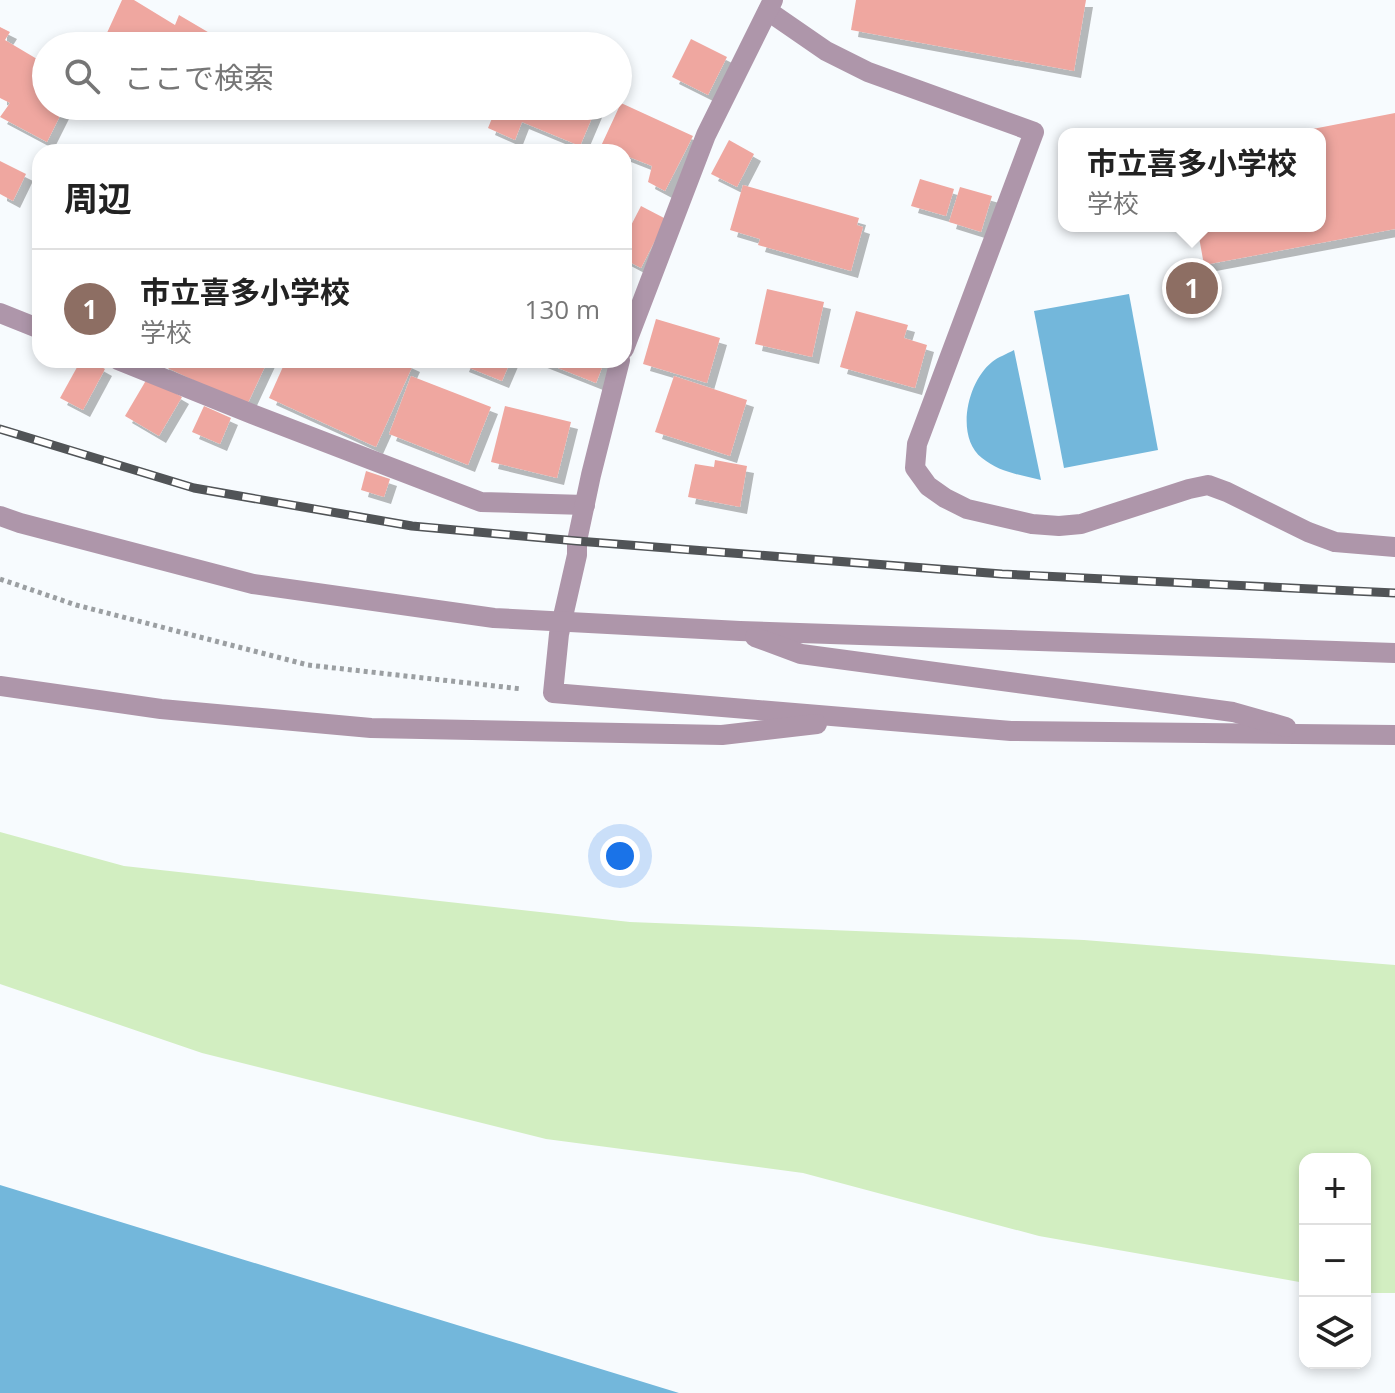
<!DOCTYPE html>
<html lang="ja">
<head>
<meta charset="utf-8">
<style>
  body { margin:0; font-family:"Open Sans","Noto Sans JP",sans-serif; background:#f2f2f2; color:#222 }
  .controls { position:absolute; right:24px; bottom:24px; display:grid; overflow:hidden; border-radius:16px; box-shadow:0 4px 12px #0003 }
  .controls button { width:72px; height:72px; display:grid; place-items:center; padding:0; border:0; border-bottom:2px solid #e0e0e0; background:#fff; color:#222; font:40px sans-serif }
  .you { position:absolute; left:620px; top:856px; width:28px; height:28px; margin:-20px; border:6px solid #fff; border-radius:50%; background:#1a73e8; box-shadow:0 0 0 12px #1a73e833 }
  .badge { display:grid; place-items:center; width:52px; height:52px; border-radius:50%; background:#db2777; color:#fff; font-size:26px; font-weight:700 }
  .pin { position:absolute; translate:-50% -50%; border:4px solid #fff; box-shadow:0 2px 8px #0006 }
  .popup { position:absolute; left:1058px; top:128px; width:268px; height:104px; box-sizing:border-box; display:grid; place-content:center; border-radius:16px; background:#fff; filter:drop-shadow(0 2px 6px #0005); font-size:26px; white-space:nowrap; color:#767676 }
  .popup b { font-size:30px; color:#222 }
  .popup::after { content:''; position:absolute; left:50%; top:100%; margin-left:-16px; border:16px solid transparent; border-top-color:#fff }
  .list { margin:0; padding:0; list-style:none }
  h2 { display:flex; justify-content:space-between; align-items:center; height:104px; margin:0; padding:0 32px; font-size:34px }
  h2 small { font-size:26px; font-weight:400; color:#767676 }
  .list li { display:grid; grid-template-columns:52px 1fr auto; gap:24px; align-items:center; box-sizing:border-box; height:120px; padding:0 32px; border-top:2px solid #e0e0e0 }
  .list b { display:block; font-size:30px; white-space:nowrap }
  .list p { margin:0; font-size:26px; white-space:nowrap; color:#767676 }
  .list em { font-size:26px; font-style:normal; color:#767676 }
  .icon { flex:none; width:44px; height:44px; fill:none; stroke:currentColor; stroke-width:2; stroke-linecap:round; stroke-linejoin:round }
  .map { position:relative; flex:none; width:1395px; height:1393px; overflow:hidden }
  .search { position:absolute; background:#fff; box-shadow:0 4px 12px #0003; left:32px; top:32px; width:600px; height:88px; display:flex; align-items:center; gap:20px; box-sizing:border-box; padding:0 28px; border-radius:44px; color:#767676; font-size:30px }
  .panel { position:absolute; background:#fff; box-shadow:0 4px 12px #0003; left:32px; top:144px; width:600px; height:224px; border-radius:24px }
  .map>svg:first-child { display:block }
  .green { fill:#d2eec1 }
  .water { fill:#73b7db }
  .building { fill:#efa7a0; filter:url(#shadow) }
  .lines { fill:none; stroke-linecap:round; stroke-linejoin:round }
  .path { stroke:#9b9fa2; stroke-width:5; stroke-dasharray:4 4; stroke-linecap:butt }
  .minor { stroke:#ae96aa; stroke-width:20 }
  .rail-casing { stroke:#515457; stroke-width:9 }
  .rail { stroke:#fff; stroke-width:6; stroke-dasharray:18; stroke-linecap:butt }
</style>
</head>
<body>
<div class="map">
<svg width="1395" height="1393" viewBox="0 0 1395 1393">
  <defs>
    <filter id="shadow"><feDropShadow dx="7" dy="7" stdDeviation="0" flood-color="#0004"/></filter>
  </defs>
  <rect width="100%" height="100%" fill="#f7fbfe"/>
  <polygon class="green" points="0,832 124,866 630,922 1084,940 1395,965 1395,1293 1365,1293 1365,1159 1305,1159 1305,1283 1039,1236 803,1173 546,1139 202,1053 0,984"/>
  <g class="water">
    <polygon points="1129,294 1158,450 1064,468 1034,311"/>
    <path d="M1014 350 1041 480C1020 475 999 472 982 458 955 437 967 382 992 362 998 357 1007 354 1014 350Z"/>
    <polygon points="0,1185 679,1393 0,1393"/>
  </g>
  <g class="building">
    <polygon points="122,0 134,0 175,25 179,15 218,38 214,46 101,46"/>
    <polygon points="856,0 1086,0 1074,71 851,30"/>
    <polygon points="0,27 10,32 5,40 42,62 46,54 46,106 65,106 47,142 0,117 10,103 0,98"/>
    <polygon points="691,39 727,57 708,95 672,77"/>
    <polygon points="621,103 693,136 665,191 648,182 652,166 624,155 624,152 617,152 601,146"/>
    <polygon points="497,106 597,106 580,146 522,122 515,140 488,128"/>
    <polygon points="1395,113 1395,229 1204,265 1197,226 1320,226 1320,134 1292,134 1292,133"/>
    <polygon points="729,140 754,154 737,187 711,174"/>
    <polygon points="0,161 26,174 13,201 0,194"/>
    <polygon points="920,179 954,189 946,216 911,206"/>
    <polygon points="743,185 859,218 857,225 863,227 851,271 758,245 760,239 730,230"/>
    <polygon points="960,187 992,196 981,232 949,222"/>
    <polygon points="641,206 666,219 641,268 624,259 624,239"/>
    <polygon points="767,289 824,302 812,357 755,344"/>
    <polygon points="856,311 908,325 904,338 927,345 915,388 840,367"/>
    <polygon points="656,319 720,338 707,383 643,364"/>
    <polygon points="81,360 89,360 105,369 83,410 60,398"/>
    <polygon points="163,360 268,360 247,405 161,365"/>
    <polygon points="286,360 402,360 413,365 376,447 269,398"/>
    <polygon points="464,360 511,360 502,381 462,365"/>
    <polygon points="538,360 605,360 596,383"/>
    <polygon points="411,376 491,407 468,465 389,434"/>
    <polygon points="674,376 747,400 730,456 655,432"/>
    <polygon points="148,377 182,397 159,436 125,416"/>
    <polygon points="204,406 231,418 220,444 192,432"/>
    <polygon points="505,406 571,422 557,478 491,462"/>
    <polygon points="715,460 747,466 740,507 688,497 695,464 714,467"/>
    <polygon points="366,471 390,479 384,497 361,490"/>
  </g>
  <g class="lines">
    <polyline class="path" points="0,579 76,605 308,665 522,689"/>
    <g class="minor">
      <polyline points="768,11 826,51 868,72 1034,132 917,444 915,468 928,486 945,498 967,509 1032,524 1059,526 1081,524 1189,489 1208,485 1227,492 1308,532 1335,542 1395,547"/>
      <polyline points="0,313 40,329"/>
      <polyline points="624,349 706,135 773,0"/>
      <polyline points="118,360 252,414 481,502 585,505"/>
      <polyline points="620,360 591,475 577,541 577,555 559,634 553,693 1011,731 1395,735"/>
      <polyline points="0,516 20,523 253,584 494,618 740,631 1395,653"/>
      <polyline points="755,637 801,654 1233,712 1286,727"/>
      <polyline points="0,686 161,709 371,728 722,735 817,724"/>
    </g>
    <defs>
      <polyline id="rail" points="0,429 194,488 412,526 577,541 1002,574 1395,593"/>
    </defs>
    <use href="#rail" class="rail-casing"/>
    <use href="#rail" class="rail"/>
  </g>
</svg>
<div class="controls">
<button>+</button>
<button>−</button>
<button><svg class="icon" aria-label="layers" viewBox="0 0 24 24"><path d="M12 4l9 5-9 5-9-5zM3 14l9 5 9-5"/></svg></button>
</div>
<div class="you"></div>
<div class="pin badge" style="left:1192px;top:288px;background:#8d6e63">1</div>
<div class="popup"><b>市立喜多小学校</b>学校</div>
<div class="search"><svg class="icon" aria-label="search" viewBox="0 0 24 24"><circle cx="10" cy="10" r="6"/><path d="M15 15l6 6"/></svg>ここで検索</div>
<section class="panel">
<h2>周辺<small></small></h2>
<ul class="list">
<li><span class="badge" style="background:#8d6e63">1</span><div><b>市立喜多小学校</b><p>学校</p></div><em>130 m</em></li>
</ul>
</section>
</div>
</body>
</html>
